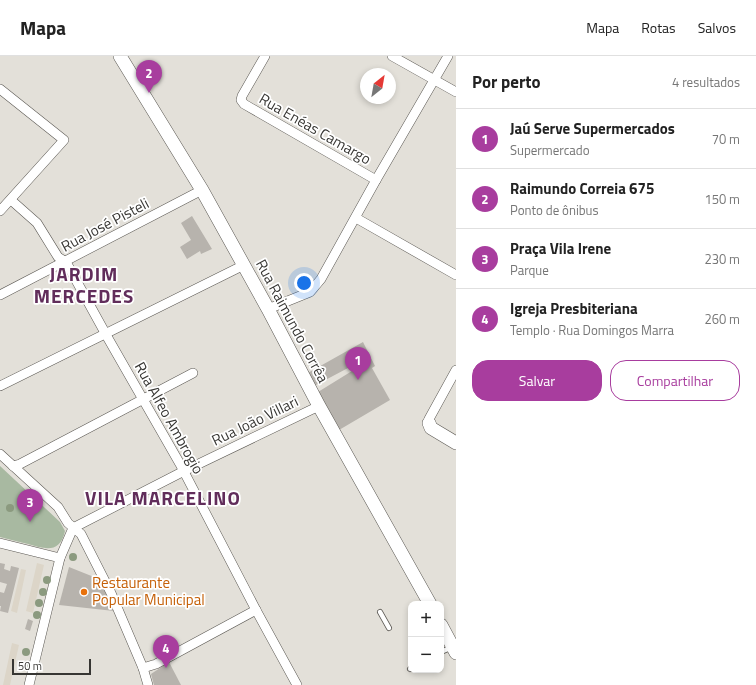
<!DOCTYPE html>
<html lang="pt">
<head>
<meta charset="utf-8">
<style>
  body { margin:0; font-family:"Titillium Web",sans-serif; background:#f2f2f2; color:#222 }
  .controls { position:absolute; right:12px; bottom:12px; display:grid; overflow:hidden; border-radius:8px; box-shadow:0 2px 6px #0003 }
  .controls button { width:36px; height:36px; display:grid; place-items:center; padding:0; border:0; border-bottom:1px solid #e0e0e0; background:#fff; color:#222; font:20px sans-serif }
  .compass { position:absolute; left:360px; top:12px; width:36px; height:36px; border-radius:50%; background:#fff; box-shadow:0 2px 6px #0003; rotate:31deg }
  .scale { position:absolute; left:12px; bottom:10px; width:79px; box-sizing:border-box; padding-left:4px; border:2px solid #373633; border-top:0; font-size:11px; line-height:14px; white-space:nowrap; color:#373633; -webkit-text-stroke:3px #fff; paint-order:stroke }
  .you { position:absolute; left:304px; top:227px; width:14px; height:14px; margin:-10px; border:3px solid #fff; border-radius:50%; background:#1a73e8; box-shadow:0 0 0 6px #1a73e833 }
  .badge { display:grid; place-items:center; width:26px; height:26px; border-radius:50%; background:#a83d9e; color:#fff; font-size:13px; font-weight:700 }
  .pin { position:absolute; translate:-50% -33px; filter:drop-shadow(0 1px 2px #0008) }
  .pin::after { content:''; position:absolute; top:21px; width:14px; height:12px; background:inherit; clip-path:polygon(0 0,100% 0,50% 100%) }
  .list { margin:0; padding:0; list-style:none }
  h2 { display:flex; justify-content:space-between; align-items:center; height:52px; margin:0; padding:0 16px; font-size:17px }
  h2 small { font-size:13px; font-weight:400; color:#767676 }
  .list li { display:grid; grid-template-columns:26px 1fr auto; gap:12px; align-items:center; box-sizing:border-box; height:60px; padding:0 16px; border-top:1px solid #e0e0e0 }
  .list b { display:block; font-size:15px; white-space:nowrap }
  .list p { margin:0; font-size:13px; white-space:nowrap; color:#767676 }
  .list em { font-size:13px; font-style:normal; color:#767676 }
  .actions { display:flex; gap:8px; padding:12px 16px }
  .actions a { flex:1; padding:9px 0; border:1px solid #a83d9e; border-radius:16px; text-align:center; font-size:14px; color:#a83d9e }
  .actions .main { background:#a83d9e; color:#fff }
  .map { position:relative; flex:none; width:456px; height:629px; overflow:hidden }
  header { display:flex; align-items:center; gap:24px; box-sizing:border-box; height:56px; padding:0 20px; background:#fff; border-bottom:1px solid #e0e0e0 }
  header strong { font-size:19px }
  nav { display:flex; gap:22px; margin-inline-start:auto; font-size:14px }
  main { display:flex }
  aside { flex:1; background:#fff }
  .map>svg:first-child { display:block }
  .built { fill:#dcd5c8 }
  .green { fill:#a8b9a1 }
  .building { fill:#b7b3ad }
  .lines { fill:none; stroke-linecap:round; stroke-linejoin:round }
  .lane-casing { stroke:#5b5853; stroke-width:6 }
  .street-casing { stroke:#5b5853; stroke-width:10 }
  .secondary-casing { stroke:#5b5853; stroke-width:14 }
  .lane { stroke:#fff; stroke-width:4.5 }
  .street { stroke:#fff; stroke-width:9 }
  .secondary { stroke:#fff; stroke-width:13 }
  .tree { fill:#8b9a7f }
  .food-dot { fill:#e8710a; stroke:#fff; stroke-width:1.5 }
  .labels { text-anchor:middle; stroke-width:3.5; stroke-linejoin:round; paint-order:stroke }
  .street-label { font-size:15px; fill:#373633; stroke:#fff }
  .food-label { font-size:15px; fill:#c56008; stroke:#fff; text-anchor:start }
  .district-label { font-size:19px; font-weight:bold; letter-spacing:1px; fill:#612d5b; stroke:#fff }
</style>
</head>
<body>
<header>
<strong>Mapa</strong>
<nav><a>Mapa</a><a>Rotas</a><a>Salvos</a></nav>
</header>
<main>
<div class="map">
<svg width="456" height="629" viewBox="0 0 456 629">
  <rect width="100%" height="100%" fill="#e3e0d9"/>
  <g class="built">
    <polygon points="37,507 44,509 33,557 26,555"/>
    <polygon points="21,513 26,514 17,557 11,555"/>
    <polygon points="12,587 19,589 10,629 3,629"/>
  </g>
  <path class="green" d="M0 410 60 466 65 475C60 498 45 493 28 488 18 486 9 483 0 481Z"/>
  <g class="building">
    <polygon points="192,160 212,193 201,198 200,195 187,203 180,191 191,184 181,167"/>
    <polygon points="363,286 375,310 372,312 390,344 339,374 318,336 352,315 348,312 314,330 306,318"/>
    <polygon points="0,507 5,508 4,513 10,515 11,510 19,512 8,557 0,555 1,550 0,550 0,536 4,537 7,528 0,526"/>
    <polygon points="69,511 99,523 114,555 59,549"/>
    <polygon points="28,563 33,565 30,575 25,573"/>
    <polygon points="169,606 181,629 154,629 151,618"/>
  </g>
  <g class="lines">
    <defs>
      <g id="lane">
        <polyline points="380,556 389,572"/>
        <polyline points="441,596 452,591"/>
        <polyline points="410,613 411,612"/>
      </g>
      <g id="street">
        <polyline points="265,0 242,40 241,44 244,48 376,124"/>
        <polyline points="392,0 456,36"/>
        <polyline points="0,33 64,84 0,155"/>
        <polyline points="11,144 37,167 58,201 66,206 109,284 180,408 256,554 297,629"/>
        <polyline points="356,162 456,219"/>
        <polyline points="0,239 202,134"/>
        <polyline points="268,253 310,236 321,223 376,124 448,0"/>
        <polyline points="0,330 244,209"/>
        <polyline points="429,367 429,363 456,314"/>
        <polyline points="0,398 58,451 68,467 81,478 111,537 143,612 148,629"/>
        <polyline points="13,410 20,408 193,317"/>
        <polyline points="73,472 184,415 319,350"/>
        <polyline points="0,487 60,502"/>
        <polyline points="143,612 156,608 256,554"/>
        <polyline points="29,629 60,502 73,472"/>
      </g>
      <g id="secondary">
        <polyline points="120,0 202,134 268,253 319,350 430,548"/>
        <polyline points="429,367 431,372 456,387"/>
        <polyline points="441,569 456,597"/>
      </g>
    </defs>
    <use href="#lane" class="lane-casing"/>
    <use href="#street" class="street-casing"/>
    <use href="#secondary" class="secondary-casing"/>
    <use href="#lane" class="lane"/>
    <use href="#street" class="street"/>
    <use href="#secondary" class="secondary"/>
  </g>
  <g class="tree">
    <circle cx="10" cy="452" r="4"/>
    <circle cx="73" cy="501" r="4"/>
    <circle cx="47" cy="524" r="4"/>
    <circle cx="43" cy="536" r="4"/>
    <circle cx="39" cy="547" r="4"/>
    <circle cx="37" cy="559" r="4"/>
    <circle cx="26" cy="596" r="4"/>
    <circle cx="24" cy="609" r="4"/>
  </g>
  <circle class="food-dot" cx="84" cy="536" r="4"/>
  <g class="labels">
    <g class="street-label">
      <text transform="translate(315 73) rotate(30)" y="5">Rua Enéas Camargo</text>
      <text transform="translate(105 169) rotate(-28)" y="5">Rua José Pisteli</text>
      <text transform="translate(292 265) rotate(62)" y="5">Rua Raimundo Corrêa</text>
      <text transform="translate(169 362) rotate(61)" y="5">Rua Alfeo Ambrogio</text>
      <text transform="translate(255 365) rotate(-26)" y="5">Rua João Villari</text>
    </g>
    <g class="food-label">
      <text x="92" y="532">Restaurante<tspan x="92" dy="17">Popular Municipal</tspan></text>
    </g>
    <g class="district-label">
      <text x="84" y="225">JARDIM<tspan x="84" dy="22">MERCEDES</tspan></text>
      <text x="163" y="449">VILA MARCELINO</text>
    </g>
  </g>
</svg>
<div class="controls">
<button>+</button>
<button>−</button>
</div>
<svg class="compass" viewBox="-18 -18 36 36"><path d="M0-13l5 13h-10z" fill="#e53935"/><path d="M0 13l5-13h-10z" fill="#767676"/></svg>
<div class="scale">50 m</div>
<div class="you"></div>
<div class="pin badge" style="left:358px;top:324px">1</div>
<div class="pin badge" style="left:149px;top:37px">2</div>
<div class="pin badge" style="left:30px;top:466px">3</div>
<div class="pin badge" style="left:166px;top:612px">4</div>
</div>
<aside>
<h2>Por perto<small>4 resultados</small></h2>
<ul class="list">
<li><span class="badge">1</span><div><b>Jaú Serve Supermercados</b><p>Supermercado</p></div><em>70 m</em></li>
<li><span class="badge">2</span><div><b>Raimundo Correia 675</b><p>Ponto de ônibus</p></div><em>150 m</em></li>
<li><span class="badge">3</span><div><b>Praça Vila Irene</b><p>Parque</p></div><em>230 m</em></li>
<li><span class="badge">4</span><div><b>Igreja Presbiteriana</b><p>Templo · Rua Domingos Marra</p></div><em>260 m</em></li>
</ul>
<div class="actions"><a class="main">Salvar</a><a>Compartilhar</a></div>
</aside>
</main>
</body>
</html>
